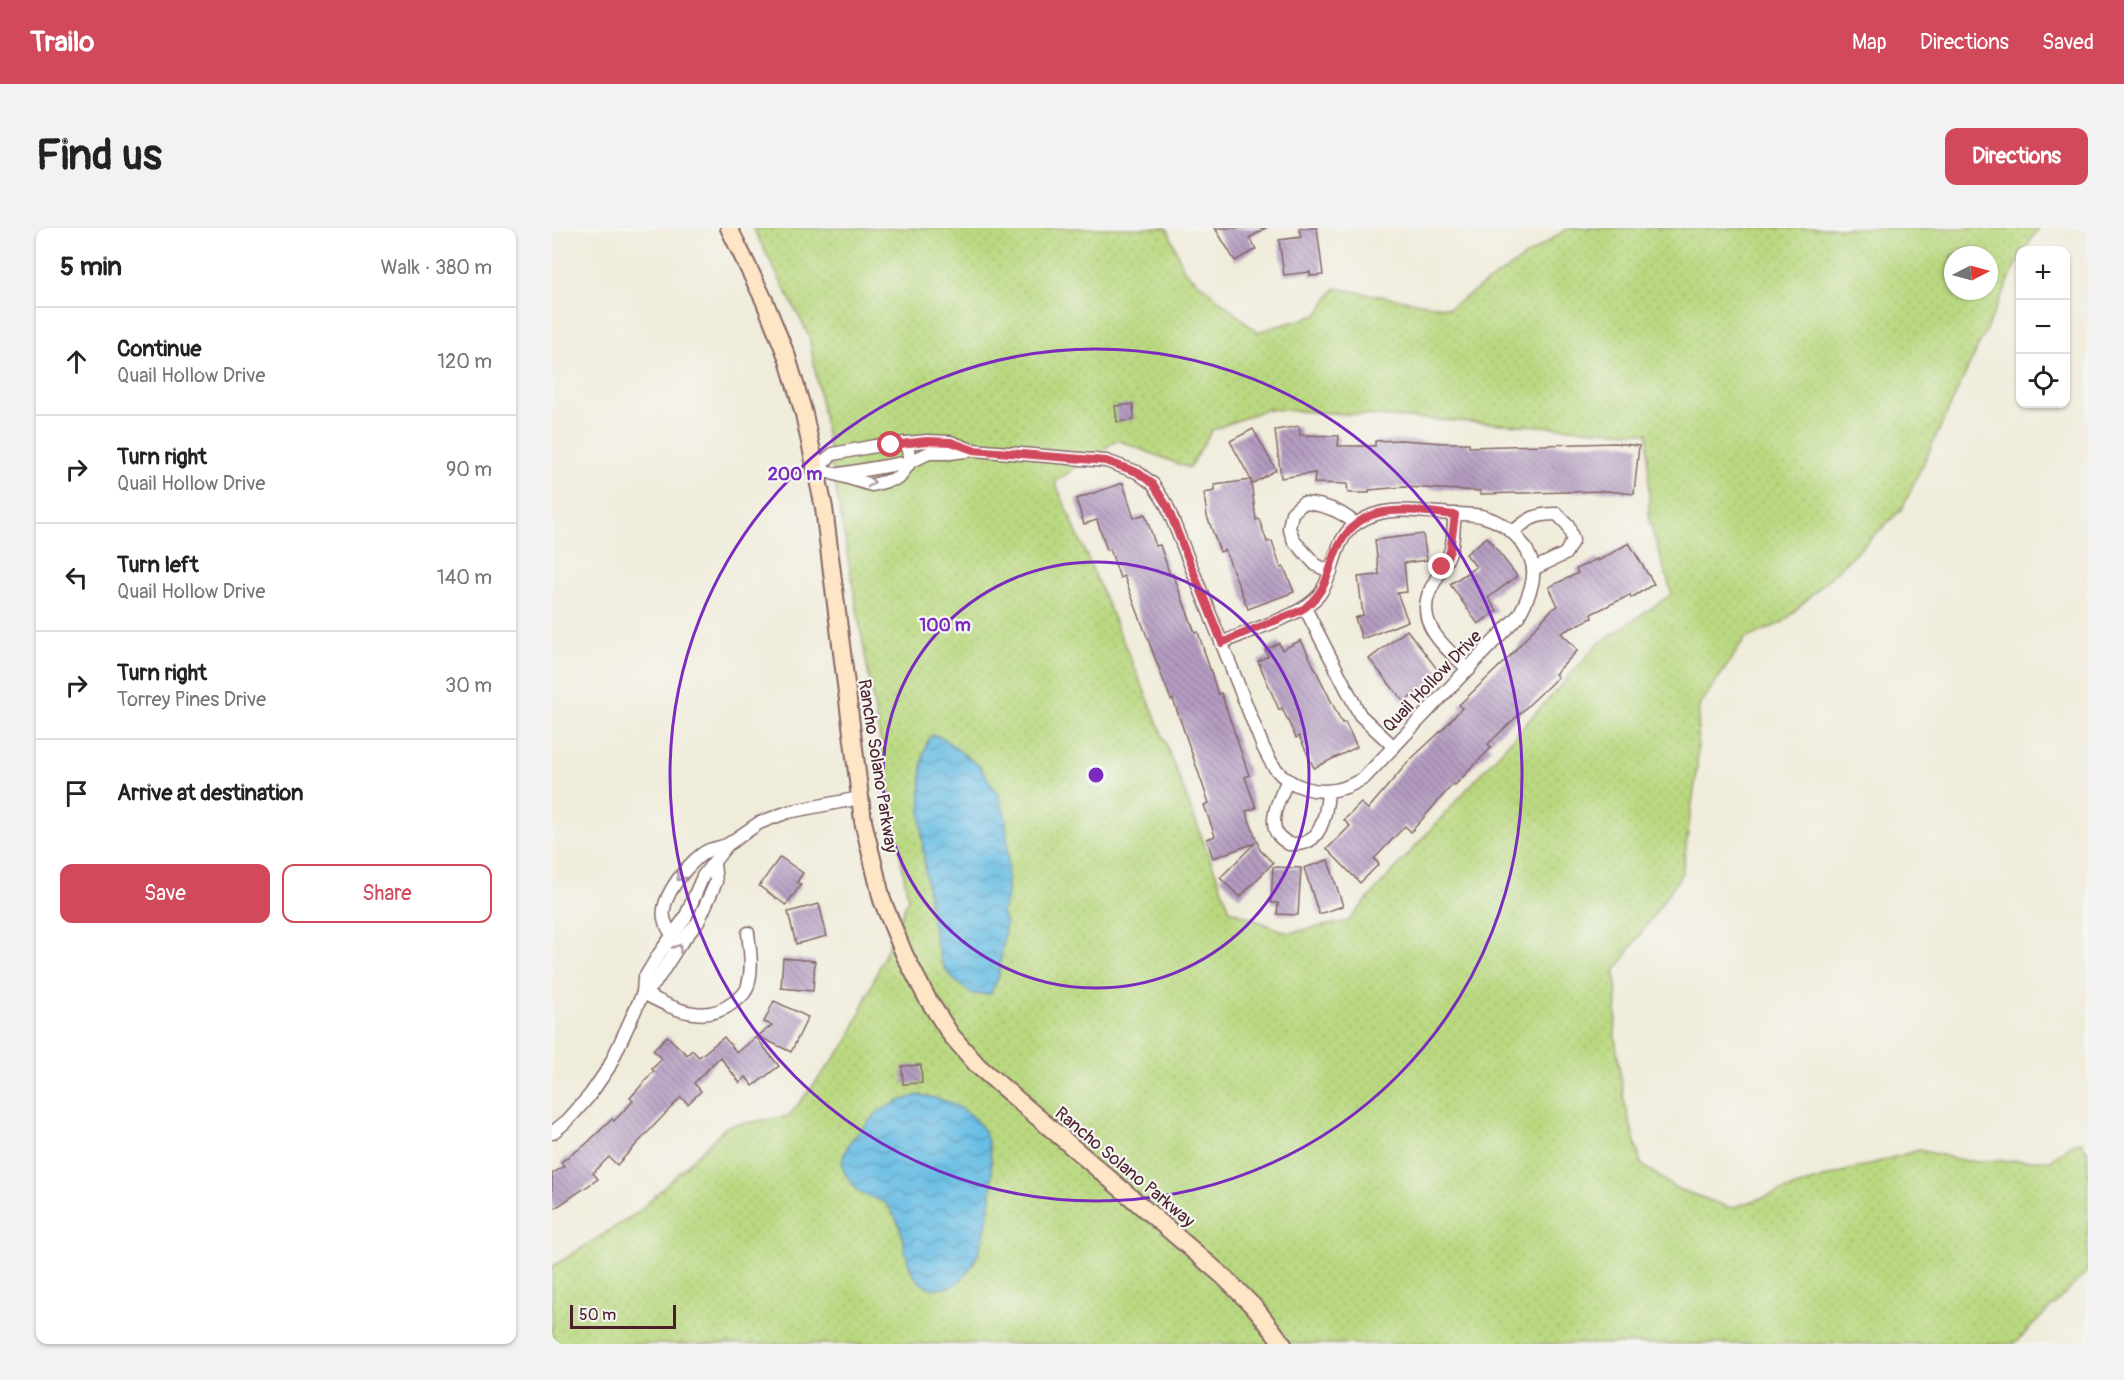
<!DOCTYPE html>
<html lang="en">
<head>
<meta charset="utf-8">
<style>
  body { margin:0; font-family:Pangolin,sans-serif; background:#f2f2f2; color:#222 }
  .controls { position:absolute; right:18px; top:18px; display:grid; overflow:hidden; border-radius:12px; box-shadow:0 2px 4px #0004 }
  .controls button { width:54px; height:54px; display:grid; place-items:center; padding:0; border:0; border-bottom:2px solid #e0e0e0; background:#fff; color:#222; font:30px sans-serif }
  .compass { position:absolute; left:1392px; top:18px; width:54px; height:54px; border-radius:50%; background:#fff; box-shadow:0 2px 4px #0004; rotate:84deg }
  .scale { position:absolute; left:18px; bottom:15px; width:106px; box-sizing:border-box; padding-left:6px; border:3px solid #4a1f2b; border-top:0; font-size:16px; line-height:21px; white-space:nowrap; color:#4a1f2b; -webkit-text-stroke:4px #f6f6f2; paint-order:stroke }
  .stop { position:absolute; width:18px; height:18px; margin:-14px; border:4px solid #d1495b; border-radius:50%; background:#fff }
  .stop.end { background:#d1495b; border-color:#fff; box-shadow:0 2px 6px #0008 }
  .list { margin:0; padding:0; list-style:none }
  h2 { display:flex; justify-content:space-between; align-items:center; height:78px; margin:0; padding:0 24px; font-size:26px }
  h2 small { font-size:20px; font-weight:400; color:#767676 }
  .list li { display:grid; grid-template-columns:39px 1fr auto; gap:18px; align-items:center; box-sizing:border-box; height:108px; padding:0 24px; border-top:2px solid #e0e0e0 }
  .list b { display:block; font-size:22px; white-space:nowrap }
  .list p { margin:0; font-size:20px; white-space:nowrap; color:#767676 }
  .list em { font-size:20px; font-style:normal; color:#767676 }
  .actions { display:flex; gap:12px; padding:18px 24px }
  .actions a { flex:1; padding:14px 0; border:2px solid #d1495b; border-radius:12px; text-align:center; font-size:21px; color:#d1495b }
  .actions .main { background:#d1495b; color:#fff }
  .icon { flex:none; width:33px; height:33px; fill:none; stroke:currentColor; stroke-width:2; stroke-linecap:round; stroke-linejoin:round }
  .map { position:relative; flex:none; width:1536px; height:1116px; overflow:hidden; border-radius:12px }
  header { display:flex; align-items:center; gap:36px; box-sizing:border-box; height:84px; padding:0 30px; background:#d1495b; color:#fff }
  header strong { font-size:28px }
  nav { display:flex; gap:33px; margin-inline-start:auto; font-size:21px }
  .intro { display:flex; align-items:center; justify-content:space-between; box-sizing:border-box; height:144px; padding:0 36px }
  h1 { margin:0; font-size:42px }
  .button { padding:15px 27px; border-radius:12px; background:#d1495b; color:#fff; font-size:21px; font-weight:700 }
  main { display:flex; gap:36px; padding:0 36px }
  aside { flex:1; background:#fff; border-radius:12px; box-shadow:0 2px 4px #0004 }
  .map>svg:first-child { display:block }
  .grass { fill:url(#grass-dots); stroke:#827c55; stroke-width:1.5; fill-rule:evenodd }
  .water { fill:url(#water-waves); stroke:#586e88; stroke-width:1.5 }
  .building { fill:url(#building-back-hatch) }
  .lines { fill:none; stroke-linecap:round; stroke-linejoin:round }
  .street-casing { stroke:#846768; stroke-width:15 }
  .secondary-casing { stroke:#846768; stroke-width:20 }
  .street { stroke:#fff; stroke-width:12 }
  .secondary { stroke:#fee5c5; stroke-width:16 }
  .oneway { stroke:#ae9aa0 }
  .route { stroke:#d1495b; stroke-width:8 }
  .ring { fill:none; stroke:#7b2cbf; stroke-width:3 }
  .labels { text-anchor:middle; stroke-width:4.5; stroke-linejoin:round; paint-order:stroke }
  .street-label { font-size:18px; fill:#4a1f2b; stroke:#f6f6f2 }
  .centre { fill:#7b2cbf; stroke:#f6f6f2; stroke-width:3 }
  .ring-label { font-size:18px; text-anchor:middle; font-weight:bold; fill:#7b2cbf; stroke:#f6f6f2; stroke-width:4.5; stroke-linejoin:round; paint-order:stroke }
</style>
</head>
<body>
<header>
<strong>Trailo</strong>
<nav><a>Map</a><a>Directions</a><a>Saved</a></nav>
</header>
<div class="intro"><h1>Find us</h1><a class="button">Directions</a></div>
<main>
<aside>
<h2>5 min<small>Walk · 380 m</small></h2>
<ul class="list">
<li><svg class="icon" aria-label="ahead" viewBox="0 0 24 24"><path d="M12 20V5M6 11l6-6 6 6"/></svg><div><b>Continue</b><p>Quail Hollow Drive</p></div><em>120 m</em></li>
<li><svg class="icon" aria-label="right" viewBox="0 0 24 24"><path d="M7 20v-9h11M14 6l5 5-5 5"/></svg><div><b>Turn right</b><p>Quail Hollow Drive</p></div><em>90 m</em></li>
<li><svg class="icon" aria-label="left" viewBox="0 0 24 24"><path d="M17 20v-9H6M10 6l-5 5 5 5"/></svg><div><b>Turn left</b><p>Quail Hollow Drive</p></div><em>140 m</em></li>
<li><svg class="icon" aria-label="right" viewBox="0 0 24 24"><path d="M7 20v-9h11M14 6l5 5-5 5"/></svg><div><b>Turn right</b><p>Torrey Pines Drive</p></div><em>30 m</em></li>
<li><svg class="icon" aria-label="arrive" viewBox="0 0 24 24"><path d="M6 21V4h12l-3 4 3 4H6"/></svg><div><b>Arrive at destination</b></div></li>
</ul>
<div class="actions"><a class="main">Save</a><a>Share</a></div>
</aside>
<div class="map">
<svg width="1536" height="1116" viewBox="0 0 1536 1116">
  <defs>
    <pattern id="grass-dots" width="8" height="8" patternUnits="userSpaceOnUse" patternTransform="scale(1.5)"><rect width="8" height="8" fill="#b9d87f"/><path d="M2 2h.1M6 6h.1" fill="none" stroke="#a1b96e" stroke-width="1.8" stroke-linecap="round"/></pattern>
    <pattern id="water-waves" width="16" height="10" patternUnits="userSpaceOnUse" patternTransform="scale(1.5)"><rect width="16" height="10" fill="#67bde4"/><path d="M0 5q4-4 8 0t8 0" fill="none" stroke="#5799b9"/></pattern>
    <pattern id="building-back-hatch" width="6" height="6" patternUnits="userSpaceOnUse" patternTransform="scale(1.5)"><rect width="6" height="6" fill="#b49cc1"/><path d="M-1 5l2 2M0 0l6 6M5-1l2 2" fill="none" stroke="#947f9d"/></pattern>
  </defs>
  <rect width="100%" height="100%" fill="#f6f6f2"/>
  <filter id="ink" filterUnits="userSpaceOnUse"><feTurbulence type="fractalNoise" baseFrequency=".0167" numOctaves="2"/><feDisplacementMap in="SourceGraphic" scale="12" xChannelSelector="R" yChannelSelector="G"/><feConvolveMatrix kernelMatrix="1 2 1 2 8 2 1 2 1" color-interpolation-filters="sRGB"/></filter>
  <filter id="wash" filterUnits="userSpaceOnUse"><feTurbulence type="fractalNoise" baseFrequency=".008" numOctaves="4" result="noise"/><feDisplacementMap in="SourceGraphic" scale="24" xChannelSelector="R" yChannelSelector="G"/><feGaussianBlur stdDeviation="1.35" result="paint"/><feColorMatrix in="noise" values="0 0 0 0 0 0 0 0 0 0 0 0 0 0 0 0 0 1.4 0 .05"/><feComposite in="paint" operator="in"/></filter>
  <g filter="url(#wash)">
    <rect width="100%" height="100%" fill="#f0ecda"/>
    <path class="grass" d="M201 0H615L632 42 705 104 765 87 783 60 897 80 1016 0H1487L1472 22H1468V29L1350 281 1231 394 1193 411 1147 479 1145 541 1130 646 1063 743 1065 770 1063 809 1072 872 1089 936 1124 960 1179 980 1287 945 1367 922 1414 933 1499 932 1521 916 1529 914 1536 923V1043L1462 1116H0V1039L85 985 175 898 237 888 296 813 356 671 257 108ZM1401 27H1437V63H1401ZM715 181 1096 205 1097 292 1120 366 1046 416 796 693 736 705 678 682 599 478 503 254 565 212 637 240 660 202Z"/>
    <g class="water">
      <path d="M380 507 391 510 428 539 446 566 454 591 456 624 455 669 450 685 454 695 446 751 438 766H420C410 758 396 749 391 737 377 706 355 529 380 507Z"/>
      <path d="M367 867C393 870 423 882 434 908 448 941 437 1053 393 1060 383 1061 376 1061 368 1054 355 1043 353 1019 349 1003 346 993 340 983 334 975L306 964 292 944 290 933 297 915 326 884 347 873Z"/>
    </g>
    <g id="blocks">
      <g class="building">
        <polygon points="663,0 714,0 697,10 704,21 683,33"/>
        <polygon points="747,0 765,0 771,47 758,48 758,44 732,47 727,12 749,9"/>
        <polygon points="581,176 582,192 565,194 563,178"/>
        <polygon points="747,198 748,207 787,208 786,218 823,218 823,213 850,212 892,215 917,215 917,219 1063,215 1087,218 1082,266 1056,263 928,266 928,263 852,259 817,262 817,265 796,265 795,256 762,255 763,245 729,250 723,202"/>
        <polygon points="701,201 724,242 701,255 699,253 704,292 707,291 715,314 720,313 729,340 732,339 742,364 696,381 673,322 668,324 655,288 652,265 663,263 663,257 699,252 678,213"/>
        <polygon points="571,255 582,290 593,286 604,318 608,317 618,347 621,346 643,405 646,404 666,466 669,465 697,547 693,549 704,580 694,583 708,622 721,635 688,669 668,650 703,615 661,630 655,611 663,608 652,577 657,575 621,471 619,472 572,348 568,350 558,321 555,322 545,292 532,296 524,271"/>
        <polygon points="871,306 875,332 852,335 855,364 845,365 856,393 810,411 803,390 811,387 806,349 827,347 823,312"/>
        <polygon points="935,309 965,348 936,370 945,383 926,396 898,356 924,339 914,326"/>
        <polygon points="1077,315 1102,356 1079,370 1078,367 1039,386 1040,390 1009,405 1026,422 1003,446 1006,449 936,516 939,520 903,557 901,556 859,604 853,598 822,631 827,636 808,655 775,621 798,598 792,592 809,575 816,581 857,533 890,502 910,480 907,477 957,429 999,382 1006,378 997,359 1026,345 1024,341 1045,331 1046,333"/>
        <polygon points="855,402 889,446 852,474 817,431"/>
        <polygon points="749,412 790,495 793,494 805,519 762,540 747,508 744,510 730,480 727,482 706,433 716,428 713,422 727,415 730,422"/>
        <polygon points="228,629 251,645 245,654 249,657 234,677 207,658"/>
        <polygon points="776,632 791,678 767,686 752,640"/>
        <polygon points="721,639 749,640 746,687 725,686 726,675 719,675"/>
        <polygon points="267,676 275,708 244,716 236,684"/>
        <polygon points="231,730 263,733 261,763 229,760"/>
        <polygon points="222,773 256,789 239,824 206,808 220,797 212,794"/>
        <polygon points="115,808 135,827 140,822 147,829 172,809 185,825 204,809 227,838 201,858 194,849 188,855 168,829 142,855 149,863 136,876 129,869 65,937 57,929 41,945 46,951 0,982 0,946 12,938 9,934 33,917 60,891 62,893 81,873 78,870 102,843 100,841 110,831 101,822"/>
        <polygon points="369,837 370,855 351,856 350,838"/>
      </g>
    </g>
  </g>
  <g filter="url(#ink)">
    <use href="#blocks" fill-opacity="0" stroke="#846768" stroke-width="1.5"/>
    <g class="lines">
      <defs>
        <g id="street">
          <path d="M263 240 320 257 347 250 358 234 377 225H398L421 222 554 233 585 244 601 256 615 278 711 519C715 526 718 534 723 540 737 559 767 568 791 560 798 558 805 554 812 550L967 387C974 374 983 356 981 340 977 316 956 296 933 289 920 285 903 287 888 285 858 283 832 277 805 295 780 312 784 345 767 367 749 389 698 401 670 415"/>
          <polyline points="263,240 281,226 323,218 375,213 399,214 417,221"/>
          <polyline points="288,246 358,234 355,216"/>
          <path d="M903 287C901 298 902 313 898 324 893 338 883 351 877 365 864 398 896 422 917 442"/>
          <path d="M961 304C977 290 984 286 1005 286L1016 297 1021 312 1013 326 981 341"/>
          <path d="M779 344 764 337 742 313 737 300 740 285 751 275C771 276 789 283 804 296"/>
          <polyline points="753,380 808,487 842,519"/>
          <path d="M736 552C729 567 715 592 726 607 728 610 734 614 737 616 742 616 748 616 752 615 771 610 775 579 776 563"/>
          <path d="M120 707C117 702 113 696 112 690 108 669 139 630 157 622 163 620 169 619 175 617"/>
          <path d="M91 765C120 780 152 798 182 774 188 770 195 764 196 757 201 740 198 722 196 705"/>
          <polyline points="91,765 103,755 128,716 146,694 164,654 162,636"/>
          <polyline points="0,905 16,892 38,867 57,839 91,765 92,751 107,726 133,690 151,648 175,617 207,595 236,584 308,570"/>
        </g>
        <polyline id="secondary" points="177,0 212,72 235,129 252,186 272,280 311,593 330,672 353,728 375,770 399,807 426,838 672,1049 705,1082 731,1116"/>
      </defs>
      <use href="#street" class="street-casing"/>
      <use href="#secondary" class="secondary-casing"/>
      <use href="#street" class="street"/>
      <use href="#secondary" class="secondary"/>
    </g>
    <defs><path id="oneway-chevron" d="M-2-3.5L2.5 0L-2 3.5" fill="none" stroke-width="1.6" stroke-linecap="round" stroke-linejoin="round" transform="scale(1.5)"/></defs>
    <g class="oneway">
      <use href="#oneway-chevron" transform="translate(319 254) rotate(2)"/>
      <use href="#oneway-chevron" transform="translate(128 649) rotate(126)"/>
      <use href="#oneway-chevron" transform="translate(126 720) rotate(-56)"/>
    </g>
  </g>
  <g class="lines" filter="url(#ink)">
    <path class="route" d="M339 217 375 213 399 214 421 222 554 233 585 244 601 256 615 278 670 415C690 405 710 398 730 390 738 386 749 384 755 378 774 362 775 348 783 326 805 270 855 282 903 287L898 323 890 339"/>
  </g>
  <g class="ring">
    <circle cx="544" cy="547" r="213"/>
    <circle cx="544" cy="547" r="426"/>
  </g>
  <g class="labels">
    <g class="street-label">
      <text transform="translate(880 453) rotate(-46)" y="6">Quail Hollow Drive</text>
      <text transform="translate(326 538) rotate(81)" y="6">Rancho Solano Parkway</text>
      <text transform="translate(573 939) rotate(40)" y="6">Rancho Solano Parkway</text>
    </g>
  </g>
  <circle cx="544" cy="547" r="9" class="centre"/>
  <g class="ring-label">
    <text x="243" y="252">200 m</text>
    <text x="393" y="403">100 m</text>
  </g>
</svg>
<div class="controls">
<button>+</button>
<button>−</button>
<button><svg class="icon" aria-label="locate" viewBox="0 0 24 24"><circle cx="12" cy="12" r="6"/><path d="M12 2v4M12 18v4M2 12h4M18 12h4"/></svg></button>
</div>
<svg class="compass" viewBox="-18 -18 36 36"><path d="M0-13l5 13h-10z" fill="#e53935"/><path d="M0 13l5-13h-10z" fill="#767676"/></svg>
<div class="scale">50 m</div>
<div class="stop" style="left:339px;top:217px"></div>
<div class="stop end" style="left:890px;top:339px"></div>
</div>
</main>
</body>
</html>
